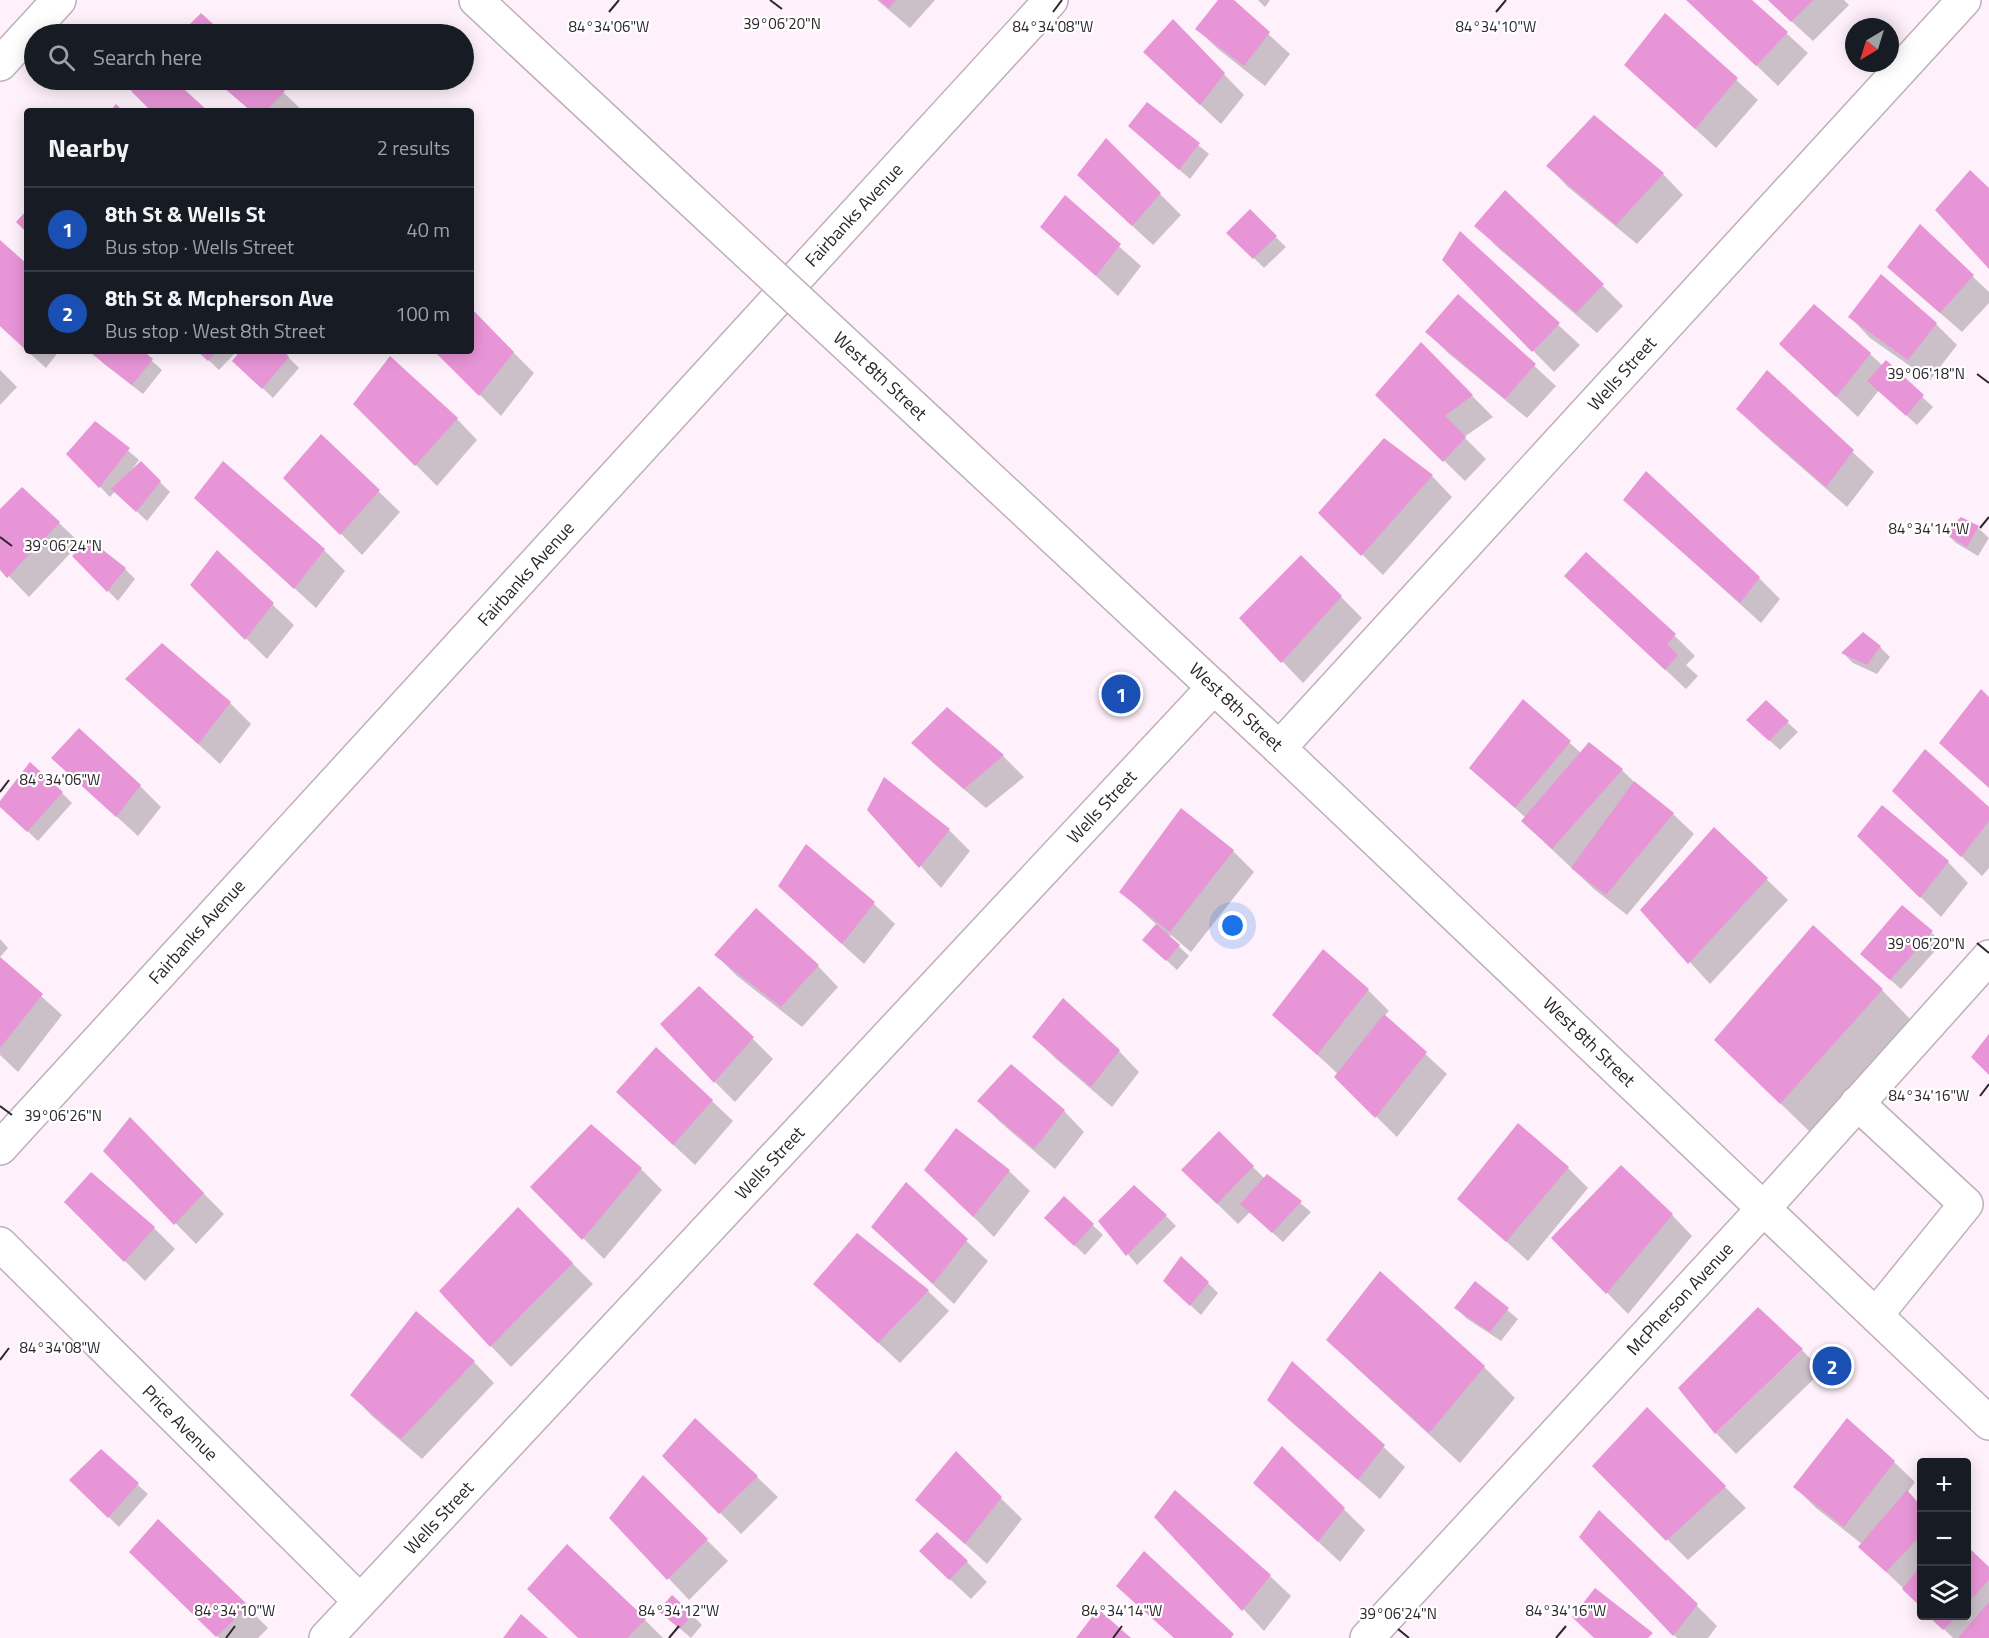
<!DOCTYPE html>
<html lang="en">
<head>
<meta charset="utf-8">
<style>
  body { margin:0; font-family:"Titillium Web",sans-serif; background:#242831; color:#f1f3f6 }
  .controls { position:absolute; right:18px; bottom:18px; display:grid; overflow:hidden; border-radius:6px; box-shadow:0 3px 15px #0003 }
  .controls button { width:54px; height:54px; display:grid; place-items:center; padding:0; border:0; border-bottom:2px solid #363941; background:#171b24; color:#f1f3f6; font:30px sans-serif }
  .compass { position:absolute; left:1845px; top:18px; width:54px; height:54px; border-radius:50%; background:#171b24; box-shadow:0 3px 15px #0003; rotate:218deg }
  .you { position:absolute; left:1233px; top:926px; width:21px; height:21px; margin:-15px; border:4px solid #fff; border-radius:50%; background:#1a73e8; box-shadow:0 0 0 9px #1a73e833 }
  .badge { display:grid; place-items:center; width:39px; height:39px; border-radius:50%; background:#b45309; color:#fff; font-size:20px; font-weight:700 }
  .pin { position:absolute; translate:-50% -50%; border:3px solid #fff; box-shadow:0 2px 6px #0006 }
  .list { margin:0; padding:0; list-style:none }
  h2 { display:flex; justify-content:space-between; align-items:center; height:78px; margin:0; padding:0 24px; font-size:26px }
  h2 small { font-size:20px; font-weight:400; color:#9ea1a6 }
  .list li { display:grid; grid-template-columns:39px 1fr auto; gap:18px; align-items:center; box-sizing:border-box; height:84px; padding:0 24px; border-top:2px solid #363941 }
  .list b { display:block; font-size:22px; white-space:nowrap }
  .list p { margin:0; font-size:20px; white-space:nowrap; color:#9ea1a6 }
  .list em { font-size:20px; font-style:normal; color:#9ea1a6 }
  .icon { flex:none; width:33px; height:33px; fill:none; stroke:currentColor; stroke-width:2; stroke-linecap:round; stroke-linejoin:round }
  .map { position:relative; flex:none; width:1989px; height:1638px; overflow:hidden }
  .search { position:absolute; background:#171b24; box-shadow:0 3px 15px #0003; left:24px; top:24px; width:450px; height:66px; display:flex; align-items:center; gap:15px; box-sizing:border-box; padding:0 21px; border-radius:33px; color:#9ea1a6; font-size:22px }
  .panel { position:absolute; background:#171b24; box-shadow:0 3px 15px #0003; left:24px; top:108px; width:450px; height:246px; border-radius:6px }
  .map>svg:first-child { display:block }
  .shadow { fill:#0003 }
  .building { fill:#e895d8 }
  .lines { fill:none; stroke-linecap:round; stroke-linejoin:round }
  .minor-casing { stroke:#bdb0ba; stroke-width:36 }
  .minor { stroke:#fff; stroke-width:33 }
  .minor-bridge-casing { stroke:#bdb0ba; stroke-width:36; stroke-linecap:butt }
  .minor-bridge { stroke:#fff; stroke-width:33 }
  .ticks { fill:none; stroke:#2b262a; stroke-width:2 }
  .labels { text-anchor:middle; stroke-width:4.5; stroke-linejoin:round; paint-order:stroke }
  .street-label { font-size:18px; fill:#2b262a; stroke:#fff }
  .ticks-label { font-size:15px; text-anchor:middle; fill:#2b262a; stroke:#fff; stroke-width:4.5; stroke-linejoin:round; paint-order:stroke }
</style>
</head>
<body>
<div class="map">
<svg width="1989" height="1638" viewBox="0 0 1989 1638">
  <rect width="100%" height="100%" fill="#fef1fb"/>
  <g class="shadow">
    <polygon points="877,0 935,0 910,28"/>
    <polygon points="1220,0 1231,0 1290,54 1265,86 1218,49 1197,29"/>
    <polygon points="1258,0 1270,0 1265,7"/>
    <polygon points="1688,0 1750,0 1808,53 1778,86"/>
    <polygon points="1768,0 1844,0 1849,5 1813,41"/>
    <polygon points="201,15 222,34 182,34"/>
    <polygon points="1666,15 1758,100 1716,148 1626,65"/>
    <polygon points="1193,42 1244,95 1221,124 1166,73"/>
    <polygon points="215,80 270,80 303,111 251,111"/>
    <polygon points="1148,104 1209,154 1190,179 1141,136"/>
    <polygon points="1106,140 1181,215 1153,245 1100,196"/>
    <polygon points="1548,166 1663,174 1683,195 1637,244 1568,187"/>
    <polygon points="1065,198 1141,266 1118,296 1042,227"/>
    <polygon points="1250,212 1286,247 1264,268 1229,233"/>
    <polygon points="1476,225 1602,285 1623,306 1597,333 1496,246"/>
    <polygon points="1920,226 1989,292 1989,303 1962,332 1910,287 1889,267"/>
    <polygon points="1460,234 1580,345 1554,372 1444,260"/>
    <polygon points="0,242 27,266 27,351 0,326"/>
    <polygon points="1458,296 1556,386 1527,418 1448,353 1427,332"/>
    <polygon points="471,310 534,373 501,416 436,351 471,351"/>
    <polygon points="1850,317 1936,324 1957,345 1930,380 1870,338"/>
    <polygon points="1421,344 1493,417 1464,437 1486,459 1465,481 1377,395"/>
    <polygon points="27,351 59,351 46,368"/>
    <polygon points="96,351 141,351 162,370 143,394 104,364 94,354"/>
    <polygon points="199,351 237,351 219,370"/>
    <polygon points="242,351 282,351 299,368 273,398 245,371"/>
    <polygon points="1870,354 1883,366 1886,363 1933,407 1917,425 1879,390 1858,417 1802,365"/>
    <polygon points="0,370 17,387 0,405"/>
    <polygon points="1767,372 1874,472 1847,507 1759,430 1738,409"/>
    <polygon points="355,404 457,419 477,440 437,486"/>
    <polygon points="96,423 139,460 130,472 141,463 170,492 147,521 115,491 110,497 68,454"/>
    <polygon points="321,436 400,512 362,555 285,477"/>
    <polygon points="224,463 324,550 345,571 316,608 196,498"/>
    <polygon points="1432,476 1452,497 1383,575 1320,513"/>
    <polygon points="1625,500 1759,578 1780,599 1761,623"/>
    <polygon points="0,511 59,523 80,543 29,597 0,567"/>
    <polygon points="1962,518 1978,528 1989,538 1978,556 1956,543 1946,533"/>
    <polygon points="217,552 294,625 267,659 192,585"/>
    <polygon points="74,556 125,569 135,579 118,601"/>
    <polygon points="1301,557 1362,618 1303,683 1241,618"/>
    <polygon points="1587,596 1674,635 1695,656 1686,665 1698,676 1686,689"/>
    <polygon points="162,645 230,703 251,724 220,764 127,679"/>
    <polygon points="1880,647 1890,657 1877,674 1853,663 1843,653"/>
    <polygon points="1523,701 1581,753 1622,770 1641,789 1673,814 1694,834 1627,915 1594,889 1544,842 1526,818 1471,768"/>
    <polygon points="948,709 1003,756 1024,777 986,808 933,763 913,743"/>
    <polygon points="1787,722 1798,732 1780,750 1758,730"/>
    <polygon points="74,778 140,786 161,807 138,836"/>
    <polygon points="884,779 949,830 970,851 941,888 869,810"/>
    <polygon points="62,793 72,803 38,841 0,805 0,803"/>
    <polygon points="1989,809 1989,868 1982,876 1915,812"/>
    <polygon points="1715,829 1788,900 1710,984 1642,910"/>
    <polygon points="1859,836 1948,862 1968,883 1941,917"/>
    <polygon points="806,846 874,904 895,924 864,964 800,906"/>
    <polygon points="1233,851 1254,872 1191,952 1171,935 1169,937 1189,956 1177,970 1144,939 1157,925 1121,892"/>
    <polygon points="1932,933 1942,943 1901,989 1872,964"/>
    <polygon points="0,939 8,948 0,957"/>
    <polygon points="716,955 818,966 838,987 802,1027 737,976"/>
    <polygon points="0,959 62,1015 18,1072 0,1055"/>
    <polygon points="1368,990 1389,1011 1384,1016 1447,1074 1397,1137 1336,1077 1338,1074 1274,1015"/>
    <polygon points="1882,990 1912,1021 1812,1134 1747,1071"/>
    <polygon points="1034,1037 1119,1051 1139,1072 1112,1107 1055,1058"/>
    <polygon points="752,1038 773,1059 735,1102 715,1082"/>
    <polygon points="712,1101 733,1121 695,1165 639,1113"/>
    <polygon points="979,1101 1064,1111 1084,1132 1055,1169 1000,1122"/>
    <polygon points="130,1119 224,1214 196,1244 105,1151"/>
    <polygon points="591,1126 641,1169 662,1190 604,1259 532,1187"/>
    <polygon points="1219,1133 1265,1179 1268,1176 1311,1212 1283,1242 1250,1212 1238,1224 1204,1191"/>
    <polygon points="1568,1168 1588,1188 1528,1261 1459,1199"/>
    <polygon points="1009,1171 1030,1191 994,1237 946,1190"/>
    <polygon points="92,1174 154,1228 175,1249 145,1281 66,1202"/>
    <polygon points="906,1185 988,1261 954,1304 894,1248"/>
    <polygon points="1064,1198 1103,1235 1085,1255 1056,1228"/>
    <polygon points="518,1209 593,1284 511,1367 491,1346"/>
    <polygon points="1672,1215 1692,1236 1628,1314 1553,1238"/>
    <polygon points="1166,1216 1176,1226 1137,1265 1100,1221"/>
    <polygon points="1380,1273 1484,1367 1515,1398 1460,1463 1359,1370 1328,1340"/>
    <polygon points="1208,1283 1218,1293 1201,1315 1175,1291"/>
    <polygon points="1475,1283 1518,1319 1501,1341 1466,1318 1456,1308"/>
    <polygon points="815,1284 928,1291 949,1311 900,1363"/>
    <polygon points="1802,1350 1822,1371 1736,1454 1716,1433"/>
    <polygon points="474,1362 494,1383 422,1459 372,1416 352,1395"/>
    <polygon points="1293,1363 1405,1467 1380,1499 1289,1420 1269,1400"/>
    <polygon points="1647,1409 1746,1508 1688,1560 1594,1466"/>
    <polygon points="1282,1448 1365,1530 1340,1562 1255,1483"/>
    <polygon points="101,1452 148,1494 119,1527 71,1480"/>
    <polygon points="956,1454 1022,1519 987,1564 917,1500"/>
    <polygon points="664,1456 757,1477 778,1497 741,1534"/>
    <polygon points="1894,1462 1915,1482 1907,1493 1922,1507 1922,1606 1881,1567 1862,1544 1816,1508 1795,1487"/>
    <polygon points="643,1477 728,1561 689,1600 611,1517"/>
    <polygon points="1156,1516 1270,1576 1291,1596 1264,1631"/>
    <polygon points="158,1521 248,1608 268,1628 258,1638 219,1638 151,1572"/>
    <polygon points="1581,1537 1696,1605 1717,1626 1708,1638 1677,1638"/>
    <polygon points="1966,1547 1989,1569 1989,1638 1953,1638 1931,1616 1966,1616"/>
    <polygon points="967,1562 987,1582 971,1599 942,1572"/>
    <polygon points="692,1615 702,1625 691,1638 671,1621"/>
    <polygon points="645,1620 663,1638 579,1638"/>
  </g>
  <g class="building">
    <polygon points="879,0 896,0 889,8"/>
    <polygon points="1218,0 1234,0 1270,32 1244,66 1195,29"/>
    <polygon points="1686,0 1752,0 1788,32 1756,66"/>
    <polygon points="1768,0 1813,0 1791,22"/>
    <polygon points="201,13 224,34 180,34"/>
    <polygon points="1665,13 1738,78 1695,129 1624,65"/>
    <polygon points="1173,19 1225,73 1200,105 1143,52"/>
    <polygon points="141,80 174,80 208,111 151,111 131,91"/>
    <polygon points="215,80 273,80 285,91 266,111 251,111"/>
    <polygon points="1147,102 1200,143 1179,170 1128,126"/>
    <polygon points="116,104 123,111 110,111"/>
    <polygon points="1594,115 1664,173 1616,225 1546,166"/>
    <polygon points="1106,138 1161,193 1132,226 1077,175"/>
    <polygon points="1970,170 1989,188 1989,269 1935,210"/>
    <polygon points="1505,190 1604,284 1576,313 1474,226"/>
    <polygon points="1065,195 1121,244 1096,276 1040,227"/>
    <polygon points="1250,209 1277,236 1253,259 1226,233"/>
    <polygon points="27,210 27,233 16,222"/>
    <polygon points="1920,224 1974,275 1940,313 1887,267"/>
    <polygon points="1460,231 1560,323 1532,352 1442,260"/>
    <polygon points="0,240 27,264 27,344 24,348 0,326"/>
    <polygon points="1881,274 1937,323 1908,360 1848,317"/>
    <polygon points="1458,294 1536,364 1505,399 1425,332"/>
    <polygon points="1814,304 1871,353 1836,397 1779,344"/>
    <polygon points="471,308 514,352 479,396 434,351 471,351"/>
    <polygon points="1421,342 1473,395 1445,416 1466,437 1443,462 1375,395"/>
    <polygon points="94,351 143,351 153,359 132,385 92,354"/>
    <polygon points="197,351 217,351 208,361"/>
    <polygon points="240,351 284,351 289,357 262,389 232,361"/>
    <polygon points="390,356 458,418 415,466 353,404"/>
    <polygon points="1886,360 1924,395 1906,416 1867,381"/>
    <polygon points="1767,370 1854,450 1826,487 1736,409"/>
    <polygon points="95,421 130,448 99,488 66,454"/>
    <polygon points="321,434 380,490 340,535 283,478"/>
    <polygon points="1384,438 1433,475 1361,556 1318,513"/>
    <polygon points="141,461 161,481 136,512 111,489"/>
    <polygon points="223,461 325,549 294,589 194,498"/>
    <polygon points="1646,471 1760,577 1740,603 1623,500"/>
    <polygon points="22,487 60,522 7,578 0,570 0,509"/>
    <polygon points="1961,517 1979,526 1967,547 1944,533"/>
    <polygon points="89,539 126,568 107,592 72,556"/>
    <polygon points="217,550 274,603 245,640 190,585"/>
    <polygon points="1586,552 1676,634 1667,644 1678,655 1665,670 1564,576"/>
    <polygon points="1301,555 1342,596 1281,663 1239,618"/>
    <polygon points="1863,632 1881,646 1867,665 1841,653"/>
    <polygon points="162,643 231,702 198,744 125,679"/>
    <polygon points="1981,689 1989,697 1989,788 1939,743"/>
    <polygon points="1523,699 1571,741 1515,808 1469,768"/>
    <polygon points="1766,700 1789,721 1769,741 1746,720"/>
    <polygon points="947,707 1004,755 964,789 911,743"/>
    <polygon points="79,728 141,785 116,817 51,758"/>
    <polygon points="1589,742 1623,769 1552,849 1521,821"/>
    <polygon points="1925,749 1989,807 1989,821 1961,857 1892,791"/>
    <polygon points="30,762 63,792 27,832 0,807 0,801"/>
    <polygon points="884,777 950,829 919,868 867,810"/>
    <polygon points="1634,781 1674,813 1606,895 1571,868"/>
    <polygon points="1882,805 1949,861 1920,898 1857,836"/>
    <polygon points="1181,808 1234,850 1170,932 1119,892"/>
    <polygon points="1714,827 1768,878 1688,964 1640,910"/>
    <polygon points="806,844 875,902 842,944 778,886"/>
    <polygon points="1902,905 1933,931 1890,980 1860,954"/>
    <polygon points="756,908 819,965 781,1007 714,955"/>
    <polygon points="1156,924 1180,945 1166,961 1142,940"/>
    <polygon points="1813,925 1883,989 1780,1104 1714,1040"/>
    <polygon points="1323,949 1369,989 1317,1055 1272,1015"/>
    <polygon points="0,957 43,994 0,1048"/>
    <polygon points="699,986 754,1037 714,1083 660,1024"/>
    <polygon points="1063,998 1120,1050 1091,1087 1032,1037"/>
    <polygon points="1384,1014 1427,1052 1375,1118 1334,1077"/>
    <polygon points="1989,1034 1989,1075 1971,1057"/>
    <polygon points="656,1047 713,1100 673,1145 616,1092"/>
    <polygon points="1011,1064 1065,1110 1034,1149 977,1101"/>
    <polygon points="130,1117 204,1193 174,1225 103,1151"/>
    <polygon points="1518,1123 1569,1167 1506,1242 1457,1199"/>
    <polygon points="591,1124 642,1168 582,1240 530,1187"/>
    <polygon points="956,1128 1010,1170 973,1217 924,1170"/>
    <polygon points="1219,1131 1254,1166 1217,1204 1181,1170"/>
    <polygon points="1621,1165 1673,1214 1606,1294 1551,1238"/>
    <polygon points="91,1172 155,1227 124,1262 64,1202"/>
    <polygon points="1267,1174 1302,1201 1272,1233 1240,1204"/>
    <polygon points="906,1182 968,1239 933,1284 871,1227"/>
    <polygon points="1134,1185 1167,1215 1126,1256 1098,1221"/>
    <polygon points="1064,1196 1094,1224 1074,1246 1044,1218"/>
    <polygon points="518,1207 573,1263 490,1347 439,1291"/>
    <polygon points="857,1233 929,1290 878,1343 813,1284"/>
    <polygon points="1181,1256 1209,1282 1190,1306 1163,1281"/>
    <polygon points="1380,1271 1485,1366 1429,1433 1326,1340"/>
    <polygon points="1475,1281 1509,1308 1490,1332 1454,1308"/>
    <polygon points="1758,1307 1803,1349 1715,1434 1678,1388"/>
    <polygon points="416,1311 475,1361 401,1439 350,1395"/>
    <polygon points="1292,1361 1385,1445 1358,1480 1267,1400"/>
    <polygon points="1647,1407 1726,1486 1666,1541 1592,1466"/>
    <polygon points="695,1418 758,1476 719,1514 662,1456"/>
    <polygon points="1847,1418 1895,1461 1844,1527 1793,1487"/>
    <polygon points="1282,1446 1345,1508 1318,1542 1253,1483"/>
    <polygon points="101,1449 139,1483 108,1518 69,1480"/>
    <polygon points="956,1451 1002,1497 965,1544 915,1500"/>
    <polygon points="643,1475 708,1539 667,1580 609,1518"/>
    <polygon points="1175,1490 1271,1575 1242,1611 1154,1517"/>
    <polygon points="1907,1490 1922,1507 1922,1534 1886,1572 1858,1547"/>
    <polygon points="1599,1510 1698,1604 1673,1636 1579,1537"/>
    <polygon points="158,1519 249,1606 216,1637 129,1552"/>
    <polygon points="937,1532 968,1561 949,1580 919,1551"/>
    <polygon points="567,1544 646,1619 627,1638 578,1638 527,1589"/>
    <polygon points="1966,1545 1989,1567 1989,1580 1966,1605"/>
    <polygon points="1144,1551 1234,1634 1231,1638 1174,1638 1116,1586"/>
    <polygon points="1922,1564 1922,1608 1902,1589"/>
    <polygon points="1595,1588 1653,1633 1648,1638 1594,1638 1572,1617"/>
    <polygon points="672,1595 693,1614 680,1629 658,1611"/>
    <polygon points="1989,1602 1989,1638 1958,1638"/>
    <polygon points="1098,1609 1131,1638 1076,1638"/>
    <polygon points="521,1614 548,1638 503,1638"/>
    <polygon points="1928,1616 1957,1616 1943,1630"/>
  </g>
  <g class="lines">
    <defs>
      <g id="minor">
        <polyline points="476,0 636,149"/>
        <polyline points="0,64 59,0"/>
        <polyline points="936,428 1279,748 1989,1423"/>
        <polyline points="1279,748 1964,0"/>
        <polyline points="1857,1103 1966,1204 1876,1315"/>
        <polyline points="0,1148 1051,0"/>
        <polyline points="0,1244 360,1601"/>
        <polyline points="326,1638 1214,687"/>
        <polyline points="1367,1638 1764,1208 1989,957"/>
      </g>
    </defs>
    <use href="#minor" class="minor-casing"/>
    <use href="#minor" class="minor"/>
    <defs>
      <polyline id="minor-bridge" points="636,149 936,428"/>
    </defs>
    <use href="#minor-bridge" class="minor-bridge-casing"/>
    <use href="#minor-bridge" class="minor-bridge"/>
  </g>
  <path class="ticks" d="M770 0 782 9M609 12 619 0M1053 12 1062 0M1496 12 1506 0M1977 374 1989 383M1980 528 1989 517M0 537 12 546M0 792 9 780M1977 943 1989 953M1980 1096 1989 1084M0 1106 12 1115M0 1360 9 1348M1398 1629 1409 1638M226 1638 235 1626M669 1638 679 1626M1113 1638 1122 1626M1556 1638 1566 1626"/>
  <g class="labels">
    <g class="street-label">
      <text transform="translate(854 215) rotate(-47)" y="6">Fairbanks Avenue</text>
      <text transform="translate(1622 374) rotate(-48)" y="6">Wells Street</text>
      <text transform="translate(880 376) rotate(43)" y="6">West 8th Street</text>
      <text transform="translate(526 574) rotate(-48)" y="6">Fairbanks Avenue</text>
      <text transform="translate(1236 707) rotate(43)" y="6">West 8th Street</text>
      <text transform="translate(1102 807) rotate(-47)" y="6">Wells Street</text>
      <text transform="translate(197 932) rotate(-48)" y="6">Fairbanks Avenue</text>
      <text transform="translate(1589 1042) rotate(44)" y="6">West 8th Street</text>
      <text transform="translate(770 1163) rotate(-47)" y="6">Wells Street</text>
      <text transform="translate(1680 1299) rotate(-47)" y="6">McPherson Avenue</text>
      <text transform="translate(180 1423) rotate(45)" y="6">Price Avenue</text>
      <text transform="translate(439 1518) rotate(-47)" y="6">Wells Street</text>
    </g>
  </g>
  <g class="ticks-label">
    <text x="782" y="29">39°06'20"N</text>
    <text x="609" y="32">84°34'06"W</text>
    <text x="1053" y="32">84°34'08"W</text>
    <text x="1496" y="32">84°34'10"W</text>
    <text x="1926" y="379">39°06'18"N</text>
    <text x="1929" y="534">84°34'14"W</text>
    <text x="63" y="551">39°06'24"N</text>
    <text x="60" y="785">84°34'06"W</text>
    <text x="1926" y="949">39°06'20"N</text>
    <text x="1929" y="1101">84°34'16"W</text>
    <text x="63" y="1121">39°06'26"N</text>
    <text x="60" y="1353">84°34'08"W</text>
    <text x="235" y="1616">84°34'10"W</text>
    <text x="679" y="1616">84°34'12"W</text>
    <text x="1122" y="1616">84°34'14"W</text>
    <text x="1566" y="1616">84°34'16"W</text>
    <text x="1398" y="1619">39°06'24"N</text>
  </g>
</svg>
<div class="controls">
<button>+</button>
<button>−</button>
<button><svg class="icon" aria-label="layers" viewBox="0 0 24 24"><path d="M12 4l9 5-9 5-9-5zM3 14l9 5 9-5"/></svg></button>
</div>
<svg class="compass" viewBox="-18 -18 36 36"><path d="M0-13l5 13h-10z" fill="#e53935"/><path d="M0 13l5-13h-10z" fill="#9ea1a6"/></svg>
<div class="you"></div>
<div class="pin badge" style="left:1121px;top:694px;background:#1a4fb4">1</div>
<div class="pin badge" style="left:1832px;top:1366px;background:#1a4fb4">2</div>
<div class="search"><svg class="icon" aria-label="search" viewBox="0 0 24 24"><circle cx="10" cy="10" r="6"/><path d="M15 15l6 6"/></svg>Search here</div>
<section class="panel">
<h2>Nearby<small>2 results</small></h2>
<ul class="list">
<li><span class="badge" style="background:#1a4fb4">1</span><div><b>8th St &amp; Wells St</b><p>Bus stop · Wells Street</p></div><em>40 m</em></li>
<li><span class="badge" style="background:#1a4fb4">2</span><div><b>8th St &amp; Mcpherson Ave</b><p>Bus stop · West 8th Street</p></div><em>100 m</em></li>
</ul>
</section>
</div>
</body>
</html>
